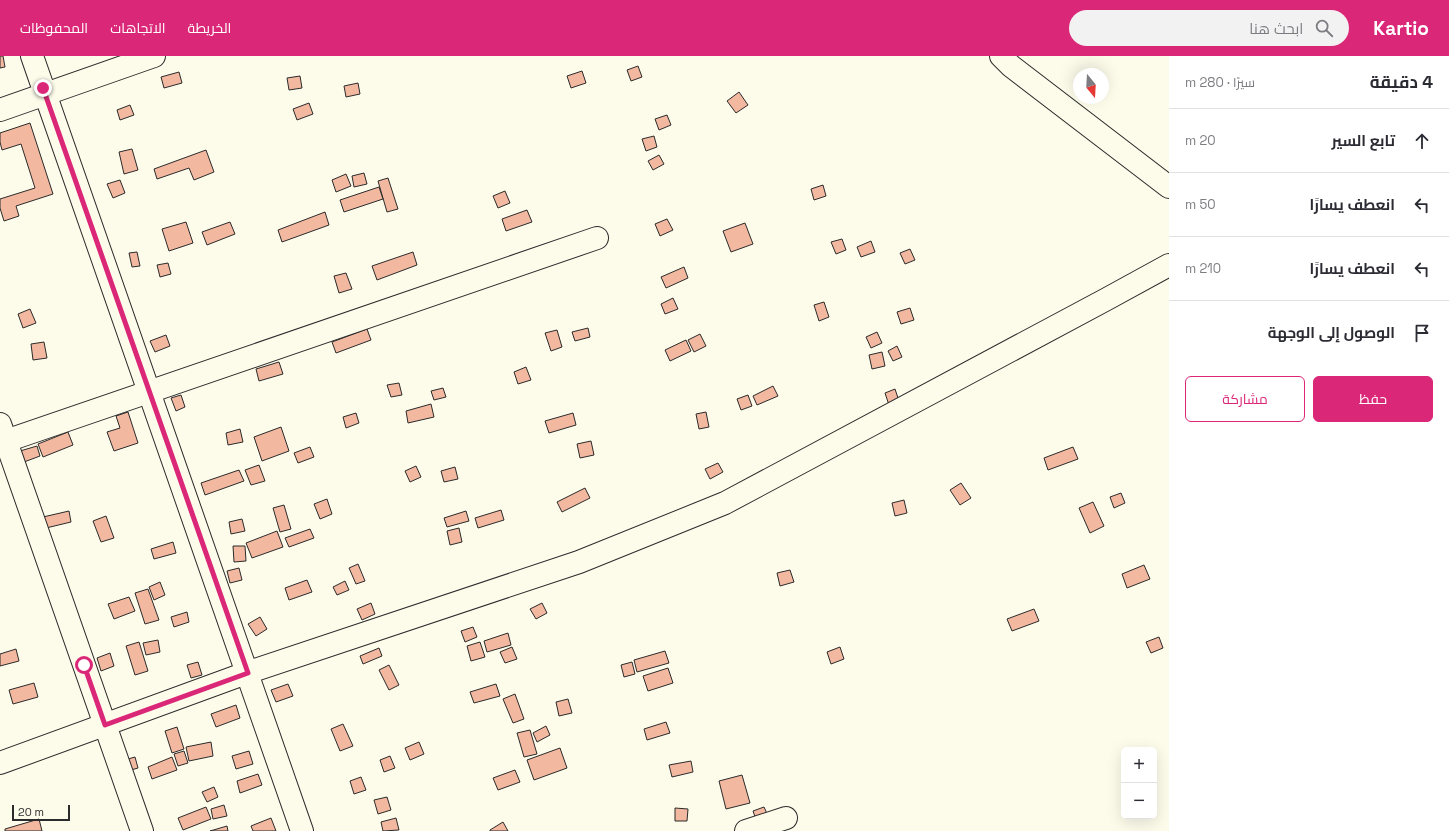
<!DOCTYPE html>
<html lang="ar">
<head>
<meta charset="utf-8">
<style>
  body { margin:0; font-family:"Space Grotesk",Cairo,sans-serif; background:#f2f2f3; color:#2b2b33; direction:rtl }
  .controls { position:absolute; right:12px; bottom:12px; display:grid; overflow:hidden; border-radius:6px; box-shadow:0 4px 16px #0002 }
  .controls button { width:36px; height:36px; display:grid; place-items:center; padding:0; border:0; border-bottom:1px solid #e1e1e2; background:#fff; color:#2b2b33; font:20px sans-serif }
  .compass { position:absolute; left:1073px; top:12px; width:36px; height:36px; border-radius:50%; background:#fff; box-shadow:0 4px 16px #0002; rotate:162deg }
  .scale { position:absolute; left:12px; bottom:10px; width:58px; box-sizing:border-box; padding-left:4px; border:2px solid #2b2b2b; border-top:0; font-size:11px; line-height:14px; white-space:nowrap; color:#2b2b2b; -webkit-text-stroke:3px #fdfbea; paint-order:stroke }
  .stop { position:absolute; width:12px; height:12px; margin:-9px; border:3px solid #db2777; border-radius:50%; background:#fff }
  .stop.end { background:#db2777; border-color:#fff; box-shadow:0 1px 4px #0008 }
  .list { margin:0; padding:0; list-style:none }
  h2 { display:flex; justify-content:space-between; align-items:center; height:52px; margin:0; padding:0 16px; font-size:17px }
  h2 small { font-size:13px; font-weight:400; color:#7c7c81 }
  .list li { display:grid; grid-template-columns:26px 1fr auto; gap:12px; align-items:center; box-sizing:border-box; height:64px; padding:0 16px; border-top:1px solid #e1e1e2 }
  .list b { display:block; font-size:15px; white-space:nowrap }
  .list em { font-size:13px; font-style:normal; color:#7c7c81 }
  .actions { display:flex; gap:8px; padding:12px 16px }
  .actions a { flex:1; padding:9px 0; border:1px solid #db2777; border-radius:6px; text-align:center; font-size:14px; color:#db2777 }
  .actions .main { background:#db2777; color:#fff }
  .icon { flex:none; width:22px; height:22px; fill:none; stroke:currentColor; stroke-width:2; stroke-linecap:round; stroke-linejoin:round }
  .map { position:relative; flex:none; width:1169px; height:775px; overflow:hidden; direction:ltr }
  header { display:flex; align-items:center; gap:24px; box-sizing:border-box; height:56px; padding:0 20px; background:#db2777; color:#fff }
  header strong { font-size:19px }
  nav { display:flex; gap:22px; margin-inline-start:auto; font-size:14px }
  .search { width:280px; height:36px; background:#f2f2f3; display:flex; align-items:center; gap:10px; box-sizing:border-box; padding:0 14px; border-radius:22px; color:#7c7c81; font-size:15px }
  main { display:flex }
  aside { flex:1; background:#fff }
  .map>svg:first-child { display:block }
  .building { fill:#f2b8a0; stroke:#2b2b2b }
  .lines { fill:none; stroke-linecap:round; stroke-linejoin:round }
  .minor-casing { stroke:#2b2b2b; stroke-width:24 }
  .minor { stroke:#fdfbea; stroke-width:22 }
  .route { stroke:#db2777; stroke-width:5 }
</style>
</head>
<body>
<header>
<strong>Kartio</strong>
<div class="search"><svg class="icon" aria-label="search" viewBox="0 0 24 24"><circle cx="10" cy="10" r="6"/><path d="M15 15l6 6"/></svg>ابحث هنا</div>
<nav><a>الخريطة</a><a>الاتجاهات</a><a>المحفوظات</a></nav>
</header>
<main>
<aside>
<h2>4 دقيقة<small>سيرًا · 280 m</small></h2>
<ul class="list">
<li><svg class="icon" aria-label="ahead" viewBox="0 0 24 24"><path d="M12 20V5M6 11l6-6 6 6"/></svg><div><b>تابع السير</b></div><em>20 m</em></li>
<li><svg class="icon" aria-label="left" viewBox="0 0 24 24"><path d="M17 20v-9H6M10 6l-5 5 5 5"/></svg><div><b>انعطف يسارًا</b></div><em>50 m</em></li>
<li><svg class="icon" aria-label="left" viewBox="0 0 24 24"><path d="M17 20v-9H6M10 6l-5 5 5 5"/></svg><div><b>انعطف يسارًا</b></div><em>210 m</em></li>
<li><svg class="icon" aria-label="arrive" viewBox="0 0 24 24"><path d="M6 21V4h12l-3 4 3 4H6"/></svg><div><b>الوصول إلى الوجهة</b></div></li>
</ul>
<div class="actions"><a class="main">حفظ</a><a>مشاركة</a></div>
</aside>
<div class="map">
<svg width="1169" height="775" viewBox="0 0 1169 775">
  <rect width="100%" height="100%" fill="#fdfbea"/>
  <g class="building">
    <polygon points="0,0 3,0 5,11 0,12"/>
    <polygon points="638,10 642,21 631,25 627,14"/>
    <polygon points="582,15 586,27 571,32 567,20"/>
    <polygon points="179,16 182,27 164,32 161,21"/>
    <polygon points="300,20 302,32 289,34 287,22"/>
    <polygon points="358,27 360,38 346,41 344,30"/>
    <polygon points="739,36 748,49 736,57 727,45"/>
    <polygon points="309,47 313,58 297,64 293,53"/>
    <polygon points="130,49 134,59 120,64 117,54"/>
    <polygon points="667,59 671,69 659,74 655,63"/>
    <polygon points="30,67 53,138 16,150 19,160 4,165 0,152 0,143 35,132 21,88 2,94 0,86 0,77"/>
    <polygon points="654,80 657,91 646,95 642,83"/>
    <polygon points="132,93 138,114 124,118 119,96"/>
    <polygon points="206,94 214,116 194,124 189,112 157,123 154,113"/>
    <polygon points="659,99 664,108 653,114 648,105"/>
    <polygon points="364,117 367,128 354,131 352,120"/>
    <polygon points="346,118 351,130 336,136 332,124"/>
    <polygon points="388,122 398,153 387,156 378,125"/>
    <polygon points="120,124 125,137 113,142 107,128"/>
    <polygon points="823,129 826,140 814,144 811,133"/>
    <polygon points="379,131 383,143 344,156 340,144"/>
    <polygon points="505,135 510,147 498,152 493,140"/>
    <polygon points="527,154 532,166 506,175 502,163"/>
    <polygon points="325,156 329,169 282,186 278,174"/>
    <polygon points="667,163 673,174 660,180 655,168"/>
    <polygon points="186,166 193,187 169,195 162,173"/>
    <polygon points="230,166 235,178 207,189 202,176"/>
    <polygon points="745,167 753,188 731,196 723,175"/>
    <polygon points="842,183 846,194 836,198 831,186"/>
    <polygon points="871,185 875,196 861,201 857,191"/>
    <polygon points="910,193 915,204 905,208 900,197"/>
    <polygon points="137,196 140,210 132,211 129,197"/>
    <polygon points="413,196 417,209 377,224 372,210"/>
    <polygon points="168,207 171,218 160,221 157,209"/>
    <polygon points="684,211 688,222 666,232 661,221"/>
    <polygon points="346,217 352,233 339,237 334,220"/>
    <polygon points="673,242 678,253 665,258 661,248"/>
    <polygon points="824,246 829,261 819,265 814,249"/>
    <polygon points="910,252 914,264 901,268 897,256"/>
    <polygon points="30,253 36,267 23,272 18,258"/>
    <polygon points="588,272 590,281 575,285 572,276"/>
    <polygon points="367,273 371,284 336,297 332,286"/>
    <polygon points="557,274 562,291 551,295 545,277"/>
    <polygon points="877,276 882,287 871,292 866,281"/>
    <polygon points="700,278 706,290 694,296 688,284"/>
    <polygon points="166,279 170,290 155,296 150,285"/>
    <polygon points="686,284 691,295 670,305 665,294"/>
    <polygon points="44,286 47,302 33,304 31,288"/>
    <polygon points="897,290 902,301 893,305 888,295"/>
    <polygon points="882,296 885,310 872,313 869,299"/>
    <polygon points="279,306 283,318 259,325 256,313"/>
    <polygon points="526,311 531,324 518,328 514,316"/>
    <polygon points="399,327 402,339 391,341 387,329"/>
    <polygon points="773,330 778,340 757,349 753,340"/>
    <polygon points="443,332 446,341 434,344 431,335"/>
    <polygon points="895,333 899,345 889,349 885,337"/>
    <polygon points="181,339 185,351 176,355 171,342"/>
    <polygon points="748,339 752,350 741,354 737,343"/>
    <polygon points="431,348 434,361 408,367 406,355"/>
    <polygon points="128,356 138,387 114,395 107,376 120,372 116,360"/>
    <polygon points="706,356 709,371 699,373 696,358"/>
    <polygon points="356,357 359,367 346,372 343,361"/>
    <polygon points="573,357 576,369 549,377 545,365"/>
    <polygon points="281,371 289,395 262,405 254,381"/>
    <polygon points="240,373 243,386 228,389 226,377"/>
    <polygon points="68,376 73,389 43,401 38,388"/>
    <polygon points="591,385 594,399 580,402 577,388"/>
    <polygon points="37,390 40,400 24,406 20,395"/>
    <polygon points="310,391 314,401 298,407 294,397"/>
    <polygon points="1073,391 1078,403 1048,414 1044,402"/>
    <polygon points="718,407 723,416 710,423 705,413"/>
    <polygon points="259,409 265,425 251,429 245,414"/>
    <polygon points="416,410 421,421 410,426 405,415"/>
    <polygon points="455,411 458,423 444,426 441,415"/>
    <polygon points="239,414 244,425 205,439 201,427"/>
    <polygon points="961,427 971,442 960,449 950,434"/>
    <polygon points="585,432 590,442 562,456 557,446"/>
    <polygon points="1121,437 1125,447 1114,452 1110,441"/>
    <polygon points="327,443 332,458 320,463 314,448"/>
    <polygon points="904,444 907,457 895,460 892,447"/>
    <polygon points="1093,446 1104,470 1090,477 1079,452"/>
    <polygon points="284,449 291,473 280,476 273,452"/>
    <polygon points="501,454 504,464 478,472 475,462"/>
    <polygon points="69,455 71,466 46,472 43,461"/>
    <polygon points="466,455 469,465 447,471 444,462"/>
    <polygon points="106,460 114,482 101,486 93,465"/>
    <polygon points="242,463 245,475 231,478 229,466"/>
    <polygon points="459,472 462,486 450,489 447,475"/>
    <polygon points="310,473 314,482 289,491 285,482"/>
    <polygon points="277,475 283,491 252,502 246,487"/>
    <polygon points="173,486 176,497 154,503 151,493"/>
    <polygon points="233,490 245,490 246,505 234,506"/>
    <polygon points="358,508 365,525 356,528 349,512"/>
    <polygon points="1144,509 1150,523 1127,532 1122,518"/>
    <polygon points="239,512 242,524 230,527 227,515"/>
    <polygon points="790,514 794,526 780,530 777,517"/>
    <polygon points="307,524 312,536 289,544 285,532"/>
    <polygon points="345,525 349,534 337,539 333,531"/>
    <polygon points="160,526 165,539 154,544 149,531"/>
    <polygon points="148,533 159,564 145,568 135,537"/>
    <polygon points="129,541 135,555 114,563 108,548"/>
    <polygon points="371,547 375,558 362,564 357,553"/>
    <polygon points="542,547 547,557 536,563 530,553"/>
    <polygon points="1034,553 1039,565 1012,575 1007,563"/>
    <polygon points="187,556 189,566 174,571 171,561"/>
    <polygon points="260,561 267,573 256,580 248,568"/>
    <polygon points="473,571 477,581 465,586 461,575"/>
    <polygon points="508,577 511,589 487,596 484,585"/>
    <polygon points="1159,581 1163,592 1151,597 1146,586"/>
    <polygon points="158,584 160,596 146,599 143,587"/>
    <polygon points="139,586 148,615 135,619 126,590"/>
    <polygon points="480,586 485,601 471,605 467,590"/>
    <polygon points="512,591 517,603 505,607 500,596"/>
    <polygon points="840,591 844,603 831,608 827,596"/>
    <polygon points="379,592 382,600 363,608 360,600"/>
    <polygon points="16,593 19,605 0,610 0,598"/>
    <polygon points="665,595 669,607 637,616 634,604"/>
    <polygon points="110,597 114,610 101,615 97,602"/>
    <polygon points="198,606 202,619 191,622 187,609"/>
    <polygon points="632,606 635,618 624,621 621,609"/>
    <polygon points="389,609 399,629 389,634 379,614"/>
    <polygon points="668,612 673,627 648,635 643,620"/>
    <polygon points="34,627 38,641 13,648 9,634"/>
    <polygon points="288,628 293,640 276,646 271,634"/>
    <polygon points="496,628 500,640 474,647 470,636"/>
    <polygon points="515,638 524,663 513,667 503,643"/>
    <polygon points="568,643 572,657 559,660 556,646"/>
    <polygon points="236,649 240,662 216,671 211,658"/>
    <polygon points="666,666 670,677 647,684 644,673"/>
    <polygon points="343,668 353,690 340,695 331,673"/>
    <polygon points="546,670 550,679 537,686 533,677"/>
    <polygon points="177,671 184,693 172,697 165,675"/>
    <polygon points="530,674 537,698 524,701 517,677"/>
    <polygon points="211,686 213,700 189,705 186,691"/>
    <polygon points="419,686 424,698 410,704 405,692"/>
    <polygon points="560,692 567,712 534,724 527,704"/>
    <polygon points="184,695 188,707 178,710 174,698"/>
    <polygon points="249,695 253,708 236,713 232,700"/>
    <polygon points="390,700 395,712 384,716 380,704"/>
    <polygon points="135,701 138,712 124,716 121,705"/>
    <polygon points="172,701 177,714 152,723 148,711"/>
    <polygon points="691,705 693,716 672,721 669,709"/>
    <polygon points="515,714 520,726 498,734 493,722"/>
    <polygon points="258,718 262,729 240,737 237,725"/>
    <polygon points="742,719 750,747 726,753 719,725"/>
    <polygon points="361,721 366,734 354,738 350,725"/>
    <polygon points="214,731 218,741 207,746 202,736"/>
    <polygon points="387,741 391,754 378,758 374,744"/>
    <polygon points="224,749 227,760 213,763 211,753"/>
    <polygon points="206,751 211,763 183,774 178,762"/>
    <polygon points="764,751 770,764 758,769 753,755"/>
    <polygon points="675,752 688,753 687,765 675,765"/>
    <polygon points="271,762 276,775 253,775 251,770"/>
    <polygon points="396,762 399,774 383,775 381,766"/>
    <polygon points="39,763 42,775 5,775 5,773"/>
    <polygon points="503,766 508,775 490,775 490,774"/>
    <polygon points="227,770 228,775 210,775"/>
  </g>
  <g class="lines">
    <defs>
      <g id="minor">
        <polyline points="32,0 302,775"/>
        <polyline points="1001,0 1011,10 1169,131"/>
        <polyline points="0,54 154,0"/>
        <polyline points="0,368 142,775"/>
        <polyline points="0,387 597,182"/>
        <polyline points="0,707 249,616 579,506 725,447 1105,244 1169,209"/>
        <polyline points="746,775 786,762"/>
      </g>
    </defs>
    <use href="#minor" class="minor-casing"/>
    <use href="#minor" class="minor"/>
  </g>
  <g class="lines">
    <polyline class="route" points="43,32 248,617 105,669 84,609"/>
  </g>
</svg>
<div class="controls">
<button>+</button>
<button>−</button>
</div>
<svg class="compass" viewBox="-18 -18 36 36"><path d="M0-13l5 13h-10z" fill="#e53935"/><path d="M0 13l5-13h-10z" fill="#7c7c81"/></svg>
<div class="scale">20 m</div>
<div class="stop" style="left:84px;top:609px"></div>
<div class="stop end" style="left:43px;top:32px"></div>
</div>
</main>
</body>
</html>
